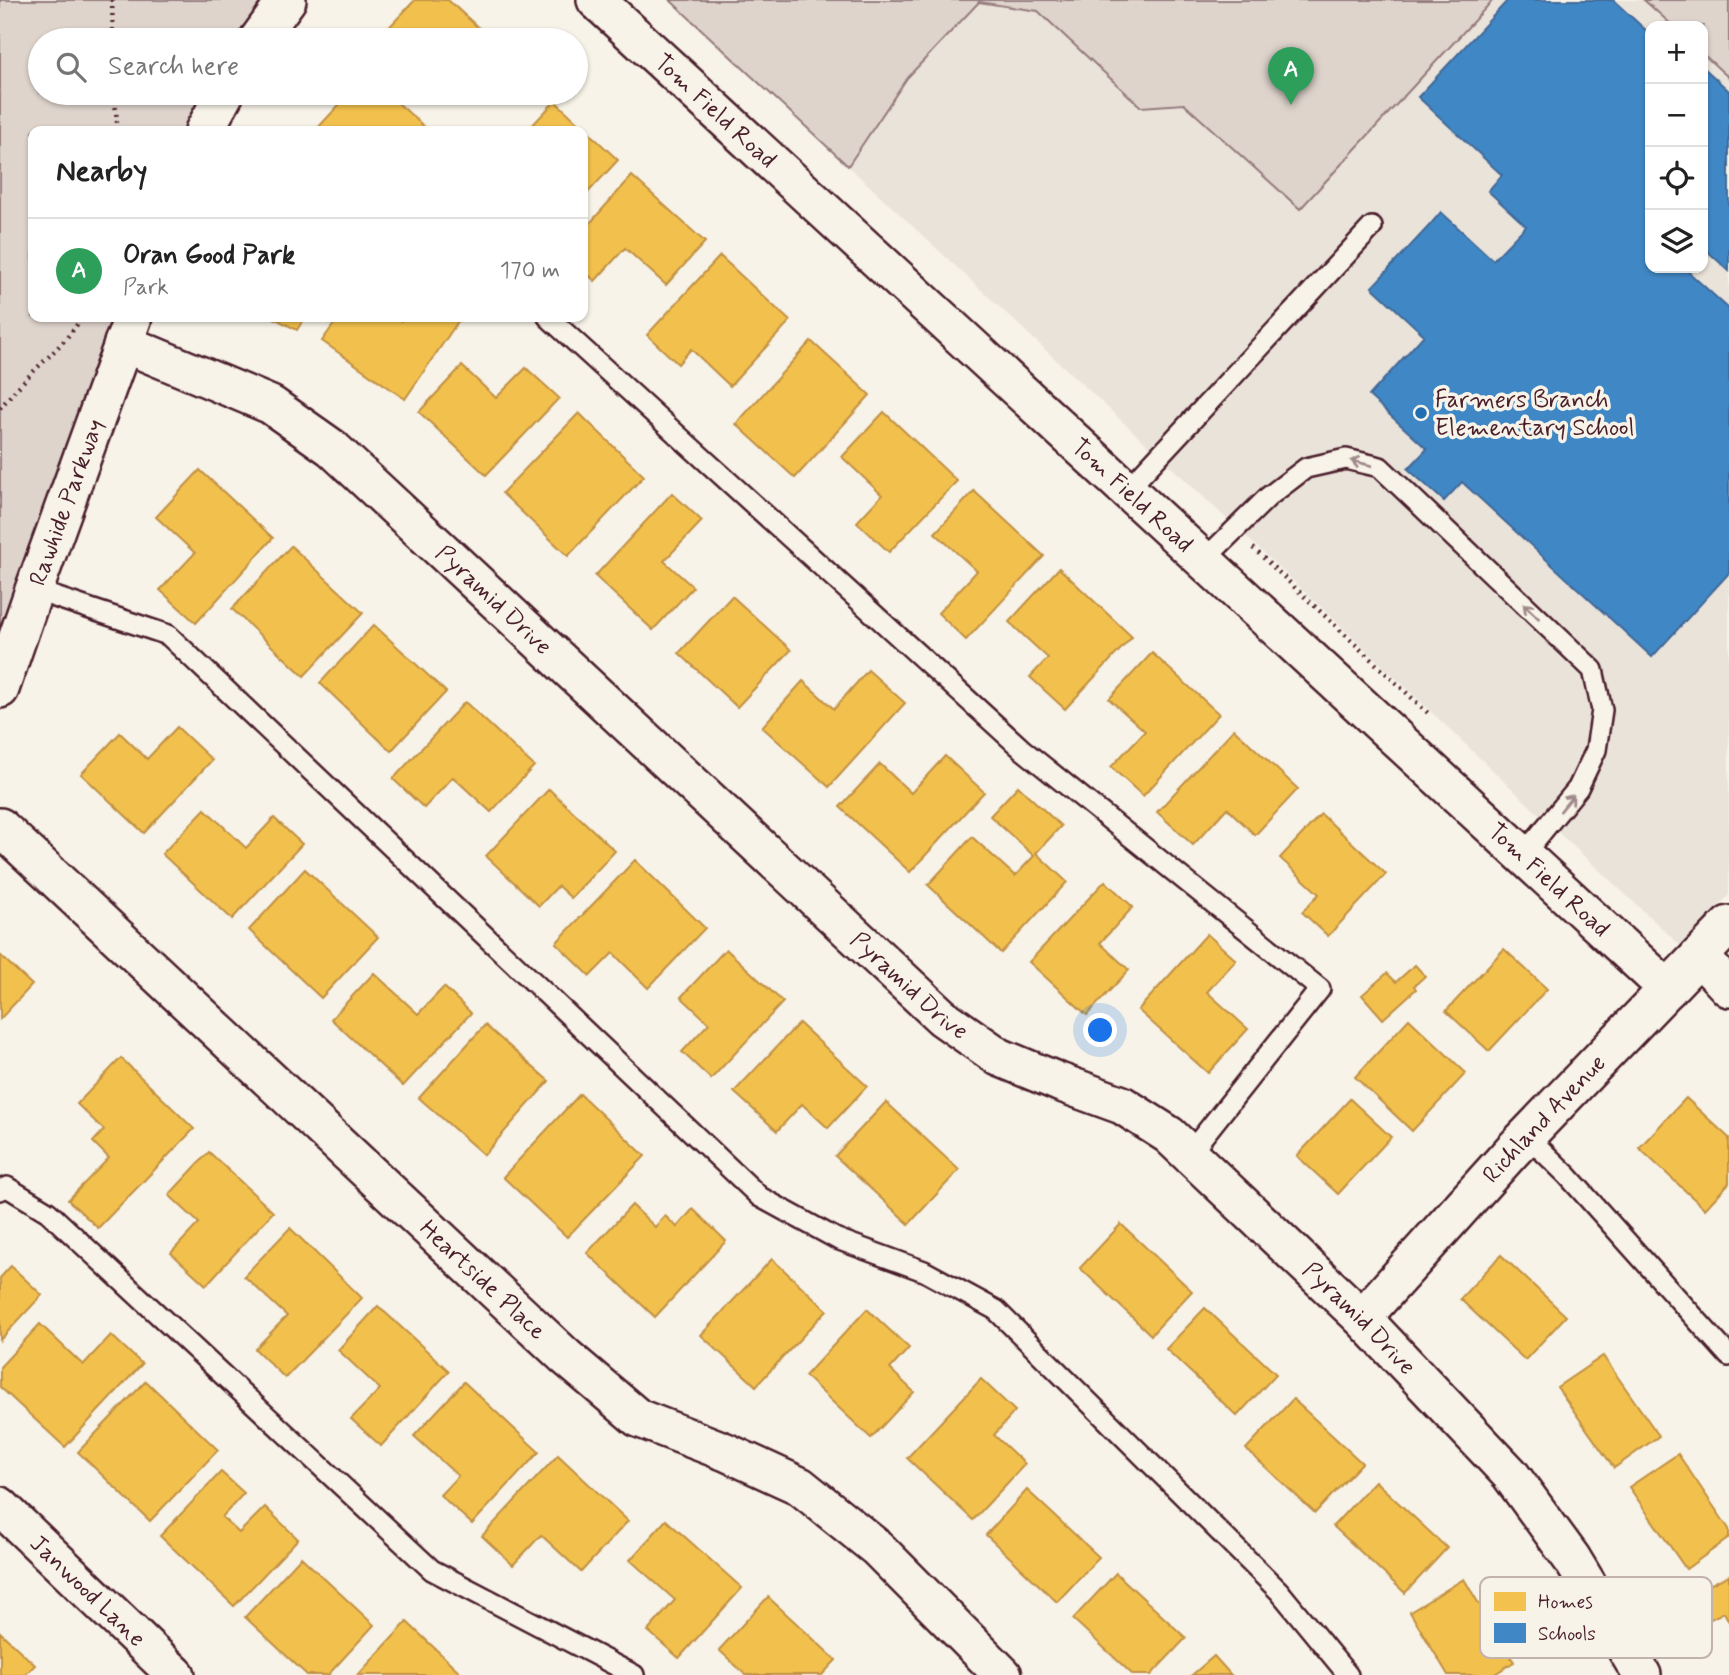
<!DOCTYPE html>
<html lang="en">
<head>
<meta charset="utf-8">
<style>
  body { margin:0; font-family:Mynerve,sans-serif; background:#f2f2f2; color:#222 }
  .controls { position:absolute; right:21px; top:21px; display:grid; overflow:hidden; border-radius:14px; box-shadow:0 2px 5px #0004 }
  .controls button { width:63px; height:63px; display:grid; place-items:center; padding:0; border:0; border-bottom:2px solid #e0e0e0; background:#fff; color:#222; font:35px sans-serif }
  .you { position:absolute; left:1101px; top:1031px; width:24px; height:24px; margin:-18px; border:5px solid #fff; border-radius:50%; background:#1a73e8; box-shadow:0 0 0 10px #1a73e833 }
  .badge { display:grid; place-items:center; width:46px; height:46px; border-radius:50%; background:#1a73e8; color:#fff; font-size:23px; font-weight:700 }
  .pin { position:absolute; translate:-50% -58px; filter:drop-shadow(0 2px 4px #0008) }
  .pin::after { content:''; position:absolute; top:37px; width:24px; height:21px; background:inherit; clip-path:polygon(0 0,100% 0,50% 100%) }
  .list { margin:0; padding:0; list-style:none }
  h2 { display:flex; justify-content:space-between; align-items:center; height:91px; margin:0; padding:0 28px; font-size:30px }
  h2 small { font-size:23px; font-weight:400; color:#767676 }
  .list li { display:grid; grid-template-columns:46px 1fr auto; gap:21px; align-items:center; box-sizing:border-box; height:105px; padding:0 28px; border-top:2px solid #e0e0e0 }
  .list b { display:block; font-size:26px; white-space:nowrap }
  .list p { margin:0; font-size:23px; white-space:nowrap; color:#767676 }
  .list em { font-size:23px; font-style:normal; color:#767676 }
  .icon { flex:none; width:38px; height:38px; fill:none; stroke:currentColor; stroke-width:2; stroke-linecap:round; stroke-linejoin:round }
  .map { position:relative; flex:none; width:1729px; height:1675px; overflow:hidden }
  .search { position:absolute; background:#fff; box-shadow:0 2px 5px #0004; left:28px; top:28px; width:560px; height:77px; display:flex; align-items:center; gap:18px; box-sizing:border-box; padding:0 24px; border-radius:38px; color:#767676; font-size:26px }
  .panel { position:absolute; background:#fff; box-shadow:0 2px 5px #0004; left:28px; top:126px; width:560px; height:196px; border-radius:14px }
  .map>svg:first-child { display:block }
  .built { fill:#eae3da }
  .green { fill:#ded4cc; stroke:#947a7c; stroke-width:2 }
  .homes { fill:#f2c14e; stroke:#c09044; stroke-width:2 }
  .schools { fill:#3f88c5; stroke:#426897; stroke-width:2 }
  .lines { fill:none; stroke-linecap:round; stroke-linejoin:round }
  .service-casing { stroke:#4a1f2b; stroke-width:24 }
  .minor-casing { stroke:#4a1f2b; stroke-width:42 }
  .path { stroke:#4a1f2b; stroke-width:4.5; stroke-dasharray:2 5; stroke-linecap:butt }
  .service { stroke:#f7f3e8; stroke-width:19 }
  .minor { stroke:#f7f3e8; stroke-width:37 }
  .oneway { stroke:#a0898a }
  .poi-dot { fill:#1f6fb2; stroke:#f7f3e8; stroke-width:2.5 }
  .labels { text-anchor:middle; stroke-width:7; stroke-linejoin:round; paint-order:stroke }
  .street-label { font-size:24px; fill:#4a1f2b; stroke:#f7f3e8 }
  .poi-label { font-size:24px; fill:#4a1f2b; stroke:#f7f3e8; text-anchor:start }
  .key { fill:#f7f3e8; stroke:#c3b3af; stroke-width:2 }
  .key-label { font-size:19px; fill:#4a1f2b }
</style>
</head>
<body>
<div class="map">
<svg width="1729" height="1675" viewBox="0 0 1729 1675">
  <rect width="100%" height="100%" fill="#f7f3e8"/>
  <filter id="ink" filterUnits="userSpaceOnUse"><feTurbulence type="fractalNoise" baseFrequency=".0143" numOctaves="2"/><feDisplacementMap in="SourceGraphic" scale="14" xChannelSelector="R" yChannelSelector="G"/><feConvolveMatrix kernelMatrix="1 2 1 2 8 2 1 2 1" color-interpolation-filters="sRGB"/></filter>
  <g filter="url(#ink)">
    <polygon class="built" points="1493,0 1644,0 1673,26 1650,26 1650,268 1703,268 1703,54 1729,78 1729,895 1681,946 1543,818 1269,558 848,166 907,78 979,2 1038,11 1141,107 1184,104 1300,209"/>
    <g class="green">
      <polygon points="0,0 278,0 249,40 40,40 40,93 219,93 198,131 33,131 33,317 124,317 0,654"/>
      <polygon points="670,0 1493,0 1300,209 1184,104 1141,107 1038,11 979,2 907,78 848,166"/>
      <polygon points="1644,0 1729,0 1729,78 1703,54 1703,26 1673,26"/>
    </g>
    <g class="homes">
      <polygon points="415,0 448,0 492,40 377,40"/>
      <polygon points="350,93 387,93 429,131 315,131"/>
      <polygon points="555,101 618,160 583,198 583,131 527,131"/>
      <polygon points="632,176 705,242 666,285 625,248 595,281 583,270 583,231"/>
      <polygon points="720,256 790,321 730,386 691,349 678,364 647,335"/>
      <polygon points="272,317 305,317 297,330"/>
      <polygon points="339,317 395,317 401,321 404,317 461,317 405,399 322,341"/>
      <polygon points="811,341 870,395 795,478 736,424"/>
      <polygon points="462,366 496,398 526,368 559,398 486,475 419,412"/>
      <polygon points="884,412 957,481 889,552 857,522 882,495 842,457"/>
      <polygon points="579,413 644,476 568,556 502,493"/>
      <polygon points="200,470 273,538 196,623 160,590 195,553 156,517"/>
      <polygon points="974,491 1044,556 966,640 938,613 977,571 935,533"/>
      <polygon points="672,493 702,521 664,561 693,587 653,630 595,576"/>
      <polygon points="291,546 363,613 304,676 232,609"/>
      <polygon points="1059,568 1132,637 1065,709 1030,677 1048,658 1009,622"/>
      <polygon points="732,596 791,650 737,707 679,653"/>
      <polygon points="374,625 446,692 391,751 320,683"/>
      <polygon points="1152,653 1219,714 1143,796 1111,767 1145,731 1109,699"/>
      <polygon points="868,670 905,703 829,787 762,727 803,681 834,709"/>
      <polygon points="465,702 534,766 491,812 453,777 424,808 393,779"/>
      <polygon points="177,727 212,760 144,833 81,774 120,733 147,759"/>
      <polygon points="1234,729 1298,789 1255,835 1227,808 1193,845 1157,812"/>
      <polygon points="945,756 984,792 910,872 840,807 880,764 911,793"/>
      <polygon points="1018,786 1061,826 1036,853 1067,882 1001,953 928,885 972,837 1015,876 1034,856 990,816"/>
      <polygon points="549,789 615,851 571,898 558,886 539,906 486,856"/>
      <polygon points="205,809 246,848 274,818 302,844 232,919 162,854"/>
      <polygon points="1321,814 1386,874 1328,936 1302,912 1319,894 1280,858"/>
      <polygon points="635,860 705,928 648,988 613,953 590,976 556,943"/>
      <polygon points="305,869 378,937 321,998 249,930"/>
      <polygon points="1105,881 1133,907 1100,943 1129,970 1087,1015 1029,962"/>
      <polygon points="1207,934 1236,960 1207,992 1248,1029 1208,1073 1138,1010"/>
      <polygon points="726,949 783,1002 711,1079 682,1052 709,1023 681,997"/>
      <polygon points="1504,949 1547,989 1489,1051 1446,1011"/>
      <polygon points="0,955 32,985 0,1019"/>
      <polygon points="1415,965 1425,976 1414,986 1416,989 1383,1019 1362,995 1387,973 1396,982"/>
      <polygon points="374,973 418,1014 444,987 471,1013 403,1086 331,1019"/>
      <polygon points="1409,1019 1466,1073 1412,1131 1355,1077"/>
      <polygon points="799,1023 867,1086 828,1128 802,1104 777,1131 734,1092"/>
      <polygon points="485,1025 549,1081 484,1155 419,1098"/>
      <polygon points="121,1058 194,1129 98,1228 68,1200 109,1158 93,1142 104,1130 77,1104"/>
      <polygon points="580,1094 645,1156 567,1237 503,1177"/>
      <polygon points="1686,1098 1729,1138 1729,1183 1705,1209 1639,1148"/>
      <polygon points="1350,1099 1391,1137 1338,1194 1297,1156"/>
      <polygon points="886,1102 959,1170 909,1224 835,1156"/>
      <polygon points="209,1152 273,1212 206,1285 171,1253 199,1223 169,1195"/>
      <polygon points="632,1205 655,1227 665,1216 677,1227 693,1209 726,1241 655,1317 587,1253"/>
      <polygon points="1121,1224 1192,1291 1151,1335 1080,1268"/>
      <polygon points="290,1228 362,1298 285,1378 255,1349 287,1316 244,1276"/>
      <polygon points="1501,1255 1566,1316 1525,1360 1460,1299"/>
      <polygon points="772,1259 827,1310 756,1386 701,1335"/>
      <polygon points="11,1266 42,1295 0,1340 0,1278"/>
      <polygon points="378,1306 449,1371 381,1446 351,1419 380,1389 338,1350"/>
      <polygon points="1205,1308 1276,1374 1237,1416 1166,1349"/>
      <polygon points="867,1309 909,1348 890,1369 914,1392 871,1438 805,1376"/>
      <polygon points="40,1324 83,1365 111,1335 142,1364 65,1447 0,1387 0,1367"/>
      <polygon points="1603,1356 1659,1436 1614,1468 1557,1387"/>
      <polygon points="981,1379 1015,1411 994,1435 1025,1464 973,1520 907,1458"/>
      <polygon points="146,1381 218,1450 150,1521 78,1452"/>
      <polygon points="464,1382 539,1452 472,1524 440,1495 458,1476 414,1436"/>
      <polygon points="1293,1399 1362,1463 1315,1513 1246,1449"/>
      <polygon points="1678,1454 1729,1529 1729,1538 1686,1569 1629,1487"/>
      <polygon points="558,1455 628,1521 581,1572 541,1535 513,1565 482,1536"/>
      <polygon points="221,1472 244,1493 222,1517 239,1533 265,1507 298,1539 234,1606 160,1536"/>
      <polygon points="1375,1481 1447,1548 1405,1593 1333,1526"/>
      <polygon points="1027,1490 1099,1557 1057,1602 986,1535"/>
      <polygon points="666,1520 742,1588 679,1658 648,1631 675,1600 630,1560"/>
      <polygon points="301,1557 374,1625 328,1675 307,1675 245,1617"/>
      <polygon points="1116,1573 1186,1638 1151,1675 1133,1675 1073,1619"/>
      <polygon points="1729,1575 1729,1622 1724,1612 1709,1620 1695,1592"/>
      <polygon points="1464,1579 1514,1662 1493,1675 1448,1675 1410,1612"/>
      <polygon points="768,1597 836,1660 822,1675 746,1675 719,1650"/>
      <polygon points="407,1622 463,1675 358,1675"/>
      <polygon points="0,1632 35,1665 25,1675 0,1675"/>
      <polygon points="1214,1656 1231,1675 1192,1675"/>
    </g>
    <g class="schools">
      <polygon points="1508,0 1613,0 1650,34 1650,268 1684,268 1729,309 1729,573 1652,657 1462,482 1444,501 1408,469 1427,449 1369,396 1424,335 1372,287 1429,226 1441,212 1493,260 1526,226 1488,191 1502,175 1418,97"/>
      <polygon points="1703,67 1729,91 1729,271 1703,247"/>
    </g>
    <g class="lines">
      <defs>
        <g id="service">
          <polyline points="548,317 1023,750 1320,989 1189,1154"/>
          <polyline points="1127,490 1372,227"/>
          <polyline points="1203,561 1268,497 1306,468 1346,459 1380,467 1593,670 1602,710 1596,750 1578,788 1523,855"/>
          <polyline points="34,590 168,635 760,1197 837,1239 924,1271 996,1310 1279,1591 1348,1675"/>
          <polyline points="1527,1136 1568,1176 1729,1356"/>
          <polyline points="0,1190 7,1187 48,1212 432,1570 634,1675"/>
        </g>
        <g id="minor">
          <path id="s1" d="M596 0 1668 989"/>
          <polyline points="258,40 287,0"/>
          <polyline points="204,131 225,93"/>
          <path id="s2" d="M123 343 271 405 332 448 942 1017 999 1057 1059 1082 1122 1105 1169 1135 1189 1154 1362 1318 1510 1474 1572 1559 1642 1675"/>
          <path id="s3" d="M0 689 34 590 133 317"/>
          <path id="s4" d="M0 827 566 1357 638 1418 726 1452 800 1486 877 1548 1003 1675"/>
          <polyline points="1699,956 1729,988"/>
          <path id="s5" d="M1362 1318 1512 1151 1729 925"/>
          <path id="s6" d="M0 1506 176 1675"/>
        </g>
      </defs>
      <use href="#service" class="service-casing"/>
      <use href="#minor" class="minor-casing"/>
      <g class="path">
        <polyline points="112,0 113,40"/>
        <polyline points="114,93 118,131"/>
        <path d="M0 408C7 400 14 391 22 383 43 361 66 343 82 317"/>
        <polyline points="1253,548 1430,715"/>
      </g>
      <use href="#service" class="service"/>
      <use href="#minor" class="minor"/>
    </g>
    <defs><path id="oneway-shaft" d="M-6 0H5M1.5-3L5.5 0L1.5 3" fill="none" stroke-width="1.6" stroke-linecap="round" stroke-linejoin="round" transform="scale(1.75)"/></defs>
    <g class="oneway">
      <use href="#oneway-shaft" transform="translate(1361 463) rotate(-166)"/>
      <use href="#oneway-shaft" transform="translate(1531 611) rotate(-136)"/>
      <use href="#oneway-shaft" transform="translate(1567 803) rotate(-51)"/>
    </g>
  </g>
  <circle class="poi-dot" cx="1421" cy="413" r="7"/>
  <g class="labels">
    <g class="street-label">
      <text dy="8" stroke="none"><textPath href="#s1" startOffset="163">Tom Field Road</textPath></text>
      <text dy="8" stroke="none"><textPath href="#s1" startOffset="730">Tom Field Road</textPath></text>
      <text dy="8" stroke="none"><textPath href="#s3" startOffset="198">Rawhide Parkway</textPath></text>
      <text dy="8" stroke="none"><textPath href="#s2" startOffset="457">Pyramid Drive</textPath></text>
      <text dy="8" stroke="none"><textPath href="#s1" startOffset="1297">Tom Field Road</textPath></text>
      <text dy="8" stroke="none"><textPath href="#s2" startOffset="1024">Pyramid Drive</textPath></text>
      <text dy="8" stroke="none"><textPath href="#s5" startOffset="270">Richland Avenue</textPath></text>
      <text dy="8" stroke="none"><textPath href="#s4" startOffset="662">Heartside Place</textPath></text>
      <text dy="8" stroke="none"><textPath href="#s2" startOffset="1591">Pyramid Drive</textPath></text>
      <text dy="8" stroke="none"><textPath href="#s6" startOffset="122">Janwood Lane</textPath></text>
    </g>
    <g class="poi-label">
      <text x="1435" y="407">Farmers Branch<tspan x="1435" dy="28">Elementary School</tspan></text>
    </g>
  </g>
  <rect x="1480" y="1577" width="232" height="81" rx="10" class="key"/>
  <rect x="1494" y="1592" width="32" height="19" fill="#f2c14e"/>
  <rect x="1494" y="1623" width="32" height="20" fill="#3f88c5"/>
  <g class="key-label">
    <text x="1538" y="1608">Homes</text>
    <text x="1538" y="1640">Schools</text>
  </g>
</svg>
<div class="controls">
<button>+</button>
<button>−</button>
<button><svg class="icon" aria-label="locate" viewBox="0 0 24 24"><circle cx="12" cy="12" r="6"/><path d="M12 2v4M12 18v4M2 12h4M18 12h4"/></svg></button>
<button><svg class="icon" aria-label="layers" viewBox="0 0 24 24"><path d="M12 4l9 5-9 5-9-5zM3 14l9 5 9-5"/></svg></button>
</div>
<div class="you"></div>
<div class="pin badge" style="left:1291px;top:105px;background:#2e9e5b">A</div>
<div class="search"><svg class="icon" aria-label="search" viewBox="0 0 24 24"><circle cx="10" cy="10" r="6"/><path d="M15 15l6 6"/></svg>Search here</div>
<section class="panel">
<h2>Nearby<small></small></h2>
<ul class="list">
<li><span class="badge" style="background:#2e9e5b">A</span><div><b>Oran Good Park</b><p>Park</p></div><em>170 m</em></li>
</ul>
</section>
</div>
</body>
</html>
